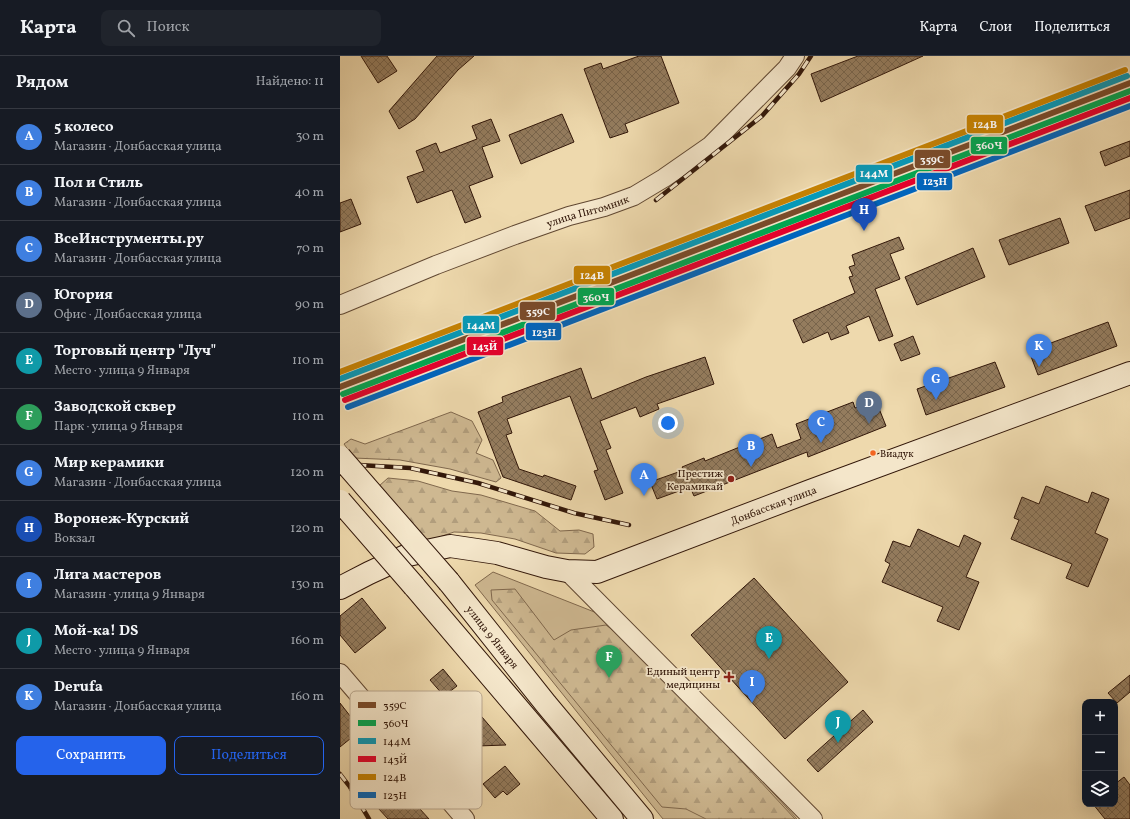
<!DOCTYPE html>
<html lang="ru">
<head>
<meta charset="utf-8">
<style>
  body { margin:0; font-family:Vollkorn,serif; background:#20242c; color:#f1f3f6 }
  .controls { position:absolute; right:12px; bottom:12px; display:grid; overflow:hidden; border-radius:8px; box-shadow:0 4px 16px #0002 }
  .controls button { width:36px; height:36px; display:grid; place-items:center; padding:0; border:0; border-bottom:1px solid #363941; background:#171b24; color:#f1f3f6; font:20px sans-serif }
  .you { position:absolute; left:328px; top:367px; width:14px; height:14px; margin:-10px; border:3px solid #fff; border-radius:50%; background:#1a73e8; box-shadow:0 0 0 6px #1a73e833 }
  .badge { display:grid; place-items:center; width:26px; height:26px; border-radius:50%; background:#2563eb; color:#fff; font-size:13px; font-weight:700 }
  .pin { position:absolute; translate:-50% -33px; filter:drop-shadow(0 1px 2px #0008) }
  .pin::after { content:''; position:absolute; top:21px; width:14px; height:12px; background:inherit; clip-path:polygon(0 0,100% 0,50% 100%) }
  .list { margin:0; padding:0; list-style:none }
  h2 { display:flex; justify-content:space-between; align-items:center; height:52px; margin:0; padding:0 16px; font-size:17px }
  h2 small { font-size:13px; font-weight:400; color:#9ea1a6 }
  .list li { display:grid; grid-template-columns:26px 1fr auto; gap:12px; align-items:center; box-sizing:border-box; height:56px; padding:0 16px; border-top:1px solid #363941 }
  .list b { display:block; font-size:15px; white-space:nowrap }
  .list p { margin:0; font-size:13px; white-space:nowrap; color:#9ea1a6 }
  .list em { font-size:13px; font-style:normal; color:#9ea1a6 }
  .actions { display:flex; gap:8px; padding:12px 16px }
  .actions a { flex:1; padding:9px 0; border:1px solid #2563eb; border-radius:8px; text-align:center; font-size:14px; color:#2563eb }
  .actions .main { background:#2563eb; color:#fff }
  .icon { flex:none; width:22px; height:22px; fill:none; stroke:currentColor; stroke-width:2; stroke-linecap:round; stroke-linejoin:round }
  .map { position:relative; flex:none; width:790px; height:763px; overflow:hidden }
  header { display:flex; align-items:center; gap:24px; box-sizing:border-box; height:56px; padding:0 20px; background:#171b24; border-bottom:1px solid #363941 }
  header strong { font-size:19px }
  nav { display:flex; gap:22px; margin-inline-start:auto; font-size:14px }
  .search { width:280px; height:36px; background:#20242c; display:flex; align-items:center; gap:10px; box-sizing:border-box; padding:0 14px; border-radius:8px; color:#9ea1a6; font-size:15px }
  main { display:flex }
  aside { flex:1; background:#171b24 }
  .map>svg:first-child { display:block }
  .green { fill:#ceb891; stroke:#80684d }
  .forest { fill:url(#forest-firs); stroke:#80684d }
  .building { fill:url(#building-cross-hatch); stroke:#321709 }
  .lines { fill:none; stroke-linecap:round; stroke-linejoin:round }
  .street-casing { stroke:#614832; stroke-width:20 }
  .secondary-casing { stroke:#321709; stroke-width:24 }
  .street { stroke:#f4e6ca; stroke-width:18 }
  .secondary { stroke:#f4e6ca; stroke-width:22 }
  .rail-casing { stroke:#321709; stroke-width:4.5 }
  .rail { stroke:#f4e6ca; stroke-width:3; stroke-dasharray:9; stroke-linecap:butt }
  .secondary-bridge-casing { stroke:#321709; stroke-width:24; stroke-linecap:butt }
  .secondary-bridge { stroke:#f4e6ca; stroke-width:22 }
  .rail-1-casing { stroke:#f4e6ca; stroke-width:9 }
  .rail-2-casing { stroke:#f4e6ca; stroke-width:9 }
  .rail-3-casing { stroke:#f4e6ca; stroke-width:9 }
  .rail-4-casing { stroke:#f4e6ca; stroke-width:9 }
  .rail-5-casing { stroke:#f4e6ca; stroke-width:9 }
  .rail-6-casing { stroke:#f4e6ca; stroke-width:9 }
  .rail-1 { stroke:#7a4b2a; stroke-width:6 }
  .rail-2 { stroke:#00a651; stroke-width:6 }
  .rail-3 { stroke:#059aba; stroke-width:6 }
  .rail-4 { stroke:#e4002b; stroke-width:6 }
  .rail-5 { stroke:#c68202; stroke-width:6 }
  .rail-6 { stroke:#0065bd; stroke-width:6 }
  .bus-dot { fill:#f26522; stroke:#f4e6ca; stroke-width:1.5 }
  .poi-dot { fill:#8f2418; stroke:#f4e6ca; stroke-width:1.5 }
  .labels { text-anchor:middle; stroke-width:3.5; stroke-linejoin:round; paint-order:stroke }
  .bus-label { font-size:10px; fill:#321709; stroke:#f4e6ca; text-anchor:start }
  .street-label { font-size:11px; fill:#321709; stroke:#f4e6ca }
  .poi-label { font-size:11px; fill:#321709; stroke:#f4e6ca; text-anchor:end }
  .key { fill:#f4e6ca; stroke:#baa890; stroke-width:1 }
  .key-label { font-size:11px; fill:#321709 }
  .line-badge { stroke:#f4e6ca; stroke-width:1.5 }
  .badge-label { font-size:11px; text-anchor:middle; font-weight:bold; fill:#fff }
</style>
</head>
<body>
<header>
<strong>Карта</strong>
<div class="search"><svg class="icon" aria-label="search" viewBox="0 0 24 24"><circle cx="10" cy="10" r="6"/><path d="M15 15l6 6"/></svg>Поиск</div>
<nav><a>Карта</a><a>Слои</a><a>Поделиться</a></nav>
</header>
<main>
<aside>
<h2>Рядом<small>Найдено: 11</small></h2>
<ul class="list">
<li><span class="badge" style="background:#3f7fe0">A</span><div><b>5 колесо</b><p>Магазин · Донбасская улица</p></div><em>30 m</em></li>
<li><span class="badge" style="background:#3f7fe0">B</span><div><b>Пол и Стиль</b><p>Магазин · Донбасская улица</p></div><em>40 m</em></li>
<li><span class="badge" style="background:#3f7fe0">C</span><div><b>ВсеИнструменты.ру</b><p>Магазин · Донбасская улица</p></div><em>70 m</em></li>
<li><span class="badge" style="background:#5c6f8a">D</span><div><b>Югория</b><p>Офис · Донбасская улица</p></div><em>90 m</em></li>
<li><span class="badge" style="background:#0f9aa8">E</span><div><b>Торговый центр &quot;Луч&quot;</b><p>Место · улица 9 Января</p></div><em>110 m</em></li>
<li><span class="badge" style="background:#2e9e5b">F</span><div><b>Заводской сквер</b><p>Парк · улица 9 Января</p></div><em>110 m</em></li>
<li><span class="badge" style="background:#3f7fe0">G</span><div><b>Мир керамики</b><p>Магазин · Донбасская улица</p></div><em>120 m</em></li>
<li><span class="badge" style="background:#1a4fb4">H</span><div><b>Воронеж-Курский</b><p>Вокзал</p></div><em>120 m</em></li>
<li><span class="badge" style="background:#3f7fe0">I</span><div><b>Лига мастеров</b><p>Магазин · улица 9 Января</p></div><em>130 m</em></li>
<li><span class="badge" style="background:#0f9aa8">J</span><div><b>Мой-ка! DS</b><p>Место · улица 9 Января</p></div><em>160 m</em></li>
<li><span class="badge" style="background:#3f7fe0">K</span><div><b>Derufa</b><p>Магазин · Донбасская улица</p></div><em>160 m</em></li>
</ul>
<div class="actions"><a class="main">Сохранить</a><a>Поделиться</a></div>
</aside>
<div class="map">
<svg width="790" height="763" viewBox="0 0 790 763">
  <defs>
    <pattern id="forest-firs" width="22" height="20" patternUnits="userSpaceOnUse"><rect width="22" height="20" fill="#ceb891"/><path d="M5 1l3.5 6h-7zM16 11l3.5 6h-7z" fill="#b19d7c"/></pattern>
    <pattern id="building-cross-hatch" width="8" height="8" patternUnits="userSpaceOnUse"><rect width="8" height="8" fill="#947c5e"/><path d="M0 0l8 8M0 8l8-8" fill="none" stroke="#79654c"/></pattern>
  </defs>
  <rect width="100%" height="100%" fill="#eed9ad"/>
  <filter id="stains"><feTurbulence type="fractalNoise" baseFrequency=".005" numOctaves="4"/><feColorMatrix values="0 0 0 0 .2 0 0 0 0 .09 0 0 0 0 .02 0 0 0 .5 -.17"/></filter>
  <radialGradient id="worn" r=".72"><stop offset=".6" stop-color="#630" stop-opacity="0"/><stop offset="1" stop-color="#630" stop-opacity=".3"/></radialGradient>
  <polygon class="green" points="153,516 262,559 303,594 457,763 323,763 135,529"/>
  <g class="forest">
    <polygon points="111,356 132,365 142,384 136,397 153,404 161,422 156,426 110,413 60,404 14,402 4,388 11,383 25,388"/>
    <polygon points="48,422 78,425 112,435 141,439 195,455 220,475 239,474 253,478 254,491 245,498 216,497 175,483 141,477 114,476 88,485 39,430"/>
    <polygon points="175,533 214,584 231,574 266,569 282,581 358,658 455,763 366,763 346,753 322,751 152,544 151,534"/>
  </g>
  <g class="building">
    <polygon points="21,0 47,0 57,15 38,27"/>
    <polygon points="97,0 134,0 118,14 75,63 59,73 49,55"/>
    <polygon points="299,0 321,0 339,47 285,68 288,76 270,82 244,13 261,7 263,13"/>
    <polygon points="518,0 583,0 481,46 471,18"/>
    <polygon points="222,58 234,86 181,108 169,79"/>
    <polygon points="151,63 160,85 142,91 153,121 129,130 141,161 125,167 112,134 77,147 67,121 84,115 76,95 96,87 100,97 137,83 132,70"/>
    <polygon points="790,85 790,100 765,110 760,96"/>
    <polygon points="790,134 790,162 755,175 745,150"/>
    <polygon points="11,143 21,168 0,176 0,147"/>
    <polygon points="720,162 729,187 669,209 659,184"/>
    <polygon points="559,181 564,193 550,198 560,223 535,233 553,280 539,285 529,260 506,270 509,277 491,284 488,276 463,287 453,264 515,237 509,221 513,220 509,211 515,209 512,199"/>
    <polygon points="633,192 645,221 577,249 565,221"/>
    <polygon points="768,266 777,290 698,319 689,295"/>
    <polygon points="573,280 580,298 561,305 554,288"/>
    <polygon points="365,301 374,328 317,348 319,353 300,361 296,351 260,365 271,392 266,394 283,437 265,444 254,415 258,414 230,340 167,363 172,377 166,379 179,413 203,421 204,419 236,430 231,444 163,421 138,356 163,346 162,341 241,312 252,343 306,321"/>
    <polygon points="655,306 665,331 586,359 577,333"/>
    <polygon points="513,346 515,352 524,349 527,354 538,350 546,370 468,401 467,396 354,440 350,431 317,443 310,426 344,414 342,411 364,402 365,405 432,378 437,392 461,383 456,368"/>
    <polygon points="706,430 748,447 752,436 769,443 755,477 768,483 748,531 726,522 732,508 671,483 679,464 674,462 682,441 699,448"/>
    <polygon points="578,473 619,491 624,479 641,487 626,521 639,526 619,574 597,565 603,551 542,526 550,508 545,505 553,485 570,491"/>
    <polygon points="414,522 508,626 445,683 351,579"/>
    <polygon points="22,542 46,572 15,597 0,579 0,560"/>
    <polygon points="103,613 117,630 104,640 90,624"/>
    <polygon points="790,619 790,636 777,647 768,637"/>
    <polygon points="0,647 21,674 0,691"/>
    <polygon points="136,654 166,689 137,690 119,668"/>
    <polygon points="523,654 533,666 478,716 467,704"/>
    <polygon points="165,710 180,728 167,739 163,735 155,742 143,728"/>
    <polygon points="784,721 790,729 790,763 765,763 753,748 775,748 775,728"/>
    <polygon points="60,731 89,763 48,763 38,752"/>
  </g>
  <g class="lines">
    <defs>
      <g id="street">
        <path id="s1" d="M0 249 96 209 175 179 229 160 264 151 294 140 324 122 370 90 447 12 455 0"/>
        <polyline points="227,515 473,763"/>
        <polyline points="0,617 125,763"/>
      </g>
      <g id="secondary">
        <path id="s2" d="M109 526 206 648 302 763"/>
        <polyline points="74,530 272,763"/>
        <path id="s3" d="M0 532 29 517 68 499 110 490 157 497 206 511 227 515 257 516 470 435 790 317"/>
      </g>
    </defs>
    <use href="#street" class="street-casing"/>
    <use href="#secondary" class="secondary-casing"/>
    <use href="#street" class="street"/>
    <use href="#secondary" class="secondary"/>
    <defs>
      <g id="rail">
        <polyline points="316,144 422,60 459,18 471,0"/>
        <polyline points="0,414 19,409 70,412 138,427 234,457 289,469"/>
        <polyline points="0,718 10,731 29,763"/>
      </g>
    </defs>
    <use href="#rail" class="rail-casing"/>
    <use href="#rail" class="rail"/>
    <defs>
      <g id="secondary-bridge">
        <polyline points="0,401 109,526"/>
        <polyline points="0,445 74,530"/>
      </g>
    </defs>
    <use href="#secondary-bridge" class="secondary-bridge-casing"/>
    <use href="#secondary-bridge" class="secondary-bridge"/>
    <defs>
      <polyline id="rail-1" points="0,331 790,27"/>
      <polyline id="rail-2" points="3,338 790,35"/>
      <polyline id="rail-3" points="0,323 787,20"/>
      <polyline id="rail-4" points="5,344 790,42"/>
      <polyline id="rail-5" points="0,316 785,14"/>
      <polyline id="rail-6" points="8,351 790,50"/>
    </defs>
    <use href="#rail-1" class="rail-1-casing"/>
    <use href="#rail-2" class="rail-2-casing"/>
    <use href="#rail-3" class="rail-3-casing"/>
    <use href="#rail-4" class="rail-4-casing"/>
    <use href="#rail-5" class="rail-5-casing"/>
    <use href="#rail-6" class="rail-6-casing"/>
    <use href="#rail-1" class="rail-1"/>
    <use href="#rail-2" class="rail-2"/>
    <use href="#rail-3" class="rail-3"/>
    <use href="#rail-4" class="rail-4"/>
    <use href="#rail-5" class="rail-5"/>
    <use href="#rail-6" class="rail-6"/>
  </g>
  <circle class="bus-dot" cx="533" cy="397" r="3.5"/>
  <g class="poi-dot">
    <circle cx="391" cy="423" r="4"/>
    <path d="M387 615h4v4h4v4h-4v4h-4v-4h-4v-4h4z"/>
  </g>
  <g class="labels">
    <g class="bus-label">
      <text x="540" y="401">Виадук</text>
    </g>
    <g class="street-label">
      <text dy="4" stroke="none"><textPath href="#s1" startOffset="265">улица Питомник</textPath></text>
      <text dy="4" stroke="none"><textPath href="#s3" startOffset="457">Донбасская улица</textPath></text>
      <text dy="4" stroke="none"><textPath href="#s2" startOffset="70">улица 9 Января</textPath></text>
    </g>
    <g class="poi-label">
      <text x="383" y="421">Престиж<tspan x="383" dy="13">Керамикай</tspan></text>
      <text x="380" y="619">Единый центр<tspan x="380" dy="13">медицины</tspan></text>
    </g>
  </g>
  <rect x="10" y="635" width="132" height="118" rx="6" class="key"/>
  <rect x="18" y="646" width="18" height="6" fill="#7a4b2a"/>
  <rect x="18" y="664" width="18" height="6" fill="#00a651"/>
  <rect x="18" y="682" width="18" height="6" fill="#059aba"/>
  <rect x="18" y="700" width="18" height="6" fill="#e4002b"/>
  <rect x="18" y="718" width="18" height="6" fill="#c68202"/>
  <rect x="18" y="736" width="18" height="6" fill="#0065bd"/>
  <g class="key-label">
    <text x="43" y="653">359С</text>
    <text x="43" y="671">360Ч</text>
    <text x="43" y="689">144М</text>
    <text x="43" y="707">143Й</text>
    <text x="43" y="725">124В</text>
    <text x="43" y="743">123Н</text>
  </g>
  <g class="line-badge">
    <rect x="626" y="58" width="38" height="20" rx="4" fill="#c68202"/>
    <rect x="630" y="80" width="38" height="19" rx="4" fill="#00a651"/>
    <rect x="574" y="93" width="37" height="20" rx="4" fill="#7a4b2a"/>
    <rect x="515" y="108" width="38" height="19" rx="4" fill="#059aba"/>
    <rect x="576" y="116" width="37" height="19" rx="4" fill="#0065bd"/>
    <rect x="233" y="209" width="38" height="20" rx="4" fill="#c68202"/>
    <rect x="237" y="231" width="38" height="19" rx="4" fill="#00a651"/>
    <rect x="179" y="245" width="37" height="20" rx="4" fill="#7a4b2a"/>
    <rect x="122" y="259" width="38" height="19" rx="4" fill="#059aba"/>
    <rect x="185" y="266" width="37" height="19" rx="4" fill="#0065bd"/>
    <rect x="126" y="280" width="38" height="20" rx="4" fill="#e4002b"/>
  </g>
  <g class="badge-label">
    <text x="645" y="72">124В</text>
    <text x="649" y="93">360Ч</text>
    <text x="592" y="107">359С</text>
    <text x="534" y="121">144М</text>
    <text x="595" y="129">123Н</text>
    <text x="252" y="223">124В</text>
    <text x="256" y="245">360Ч</text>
    <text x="198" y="259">359С</text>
    <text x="141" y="273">144М</text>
    <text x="204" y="280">123Н</text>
    <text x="145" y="294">143Й</text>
  </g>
  <rect width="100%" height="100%" filter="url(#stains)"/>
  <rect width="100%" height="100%" fill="url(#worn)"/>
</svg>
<div class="controls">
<button>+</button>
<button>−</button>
<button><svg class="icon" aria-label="layers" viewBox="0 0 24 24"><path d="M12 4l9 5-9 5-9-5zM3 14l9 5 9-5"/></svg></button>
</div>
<div class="you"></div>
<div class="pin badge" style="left:304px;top:440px;background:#3f7fe0">A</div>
<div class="pin badge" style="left:411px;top:411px;background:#3f7fe0">B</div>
<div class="pin badge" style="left:481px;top:387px;background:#3f7fe0">C</div>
<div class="pin badge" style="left:529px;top:368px;background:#5c6f8a">D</div>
<div class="pin badge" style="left:429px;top:603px;background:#0f9aa8">E</div>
<div class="pin badge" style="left:269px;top:622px;background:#2e9e5b">F</div>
<div class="pin badge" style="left:596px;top:344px;background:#3f7fe0">G</div>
<div class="pin badge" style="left:524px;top:175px;background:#1a4fb4">H</div>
<div class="pin badge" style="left:412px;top:647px;background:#3f7fe0">I</div>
<div class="pin badge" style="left:498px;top:687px;background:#0f9aa8">J</div>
<div class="pin badge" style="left:699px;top:311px;background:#3f7fe0">K</div>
</div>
</main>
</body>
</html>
